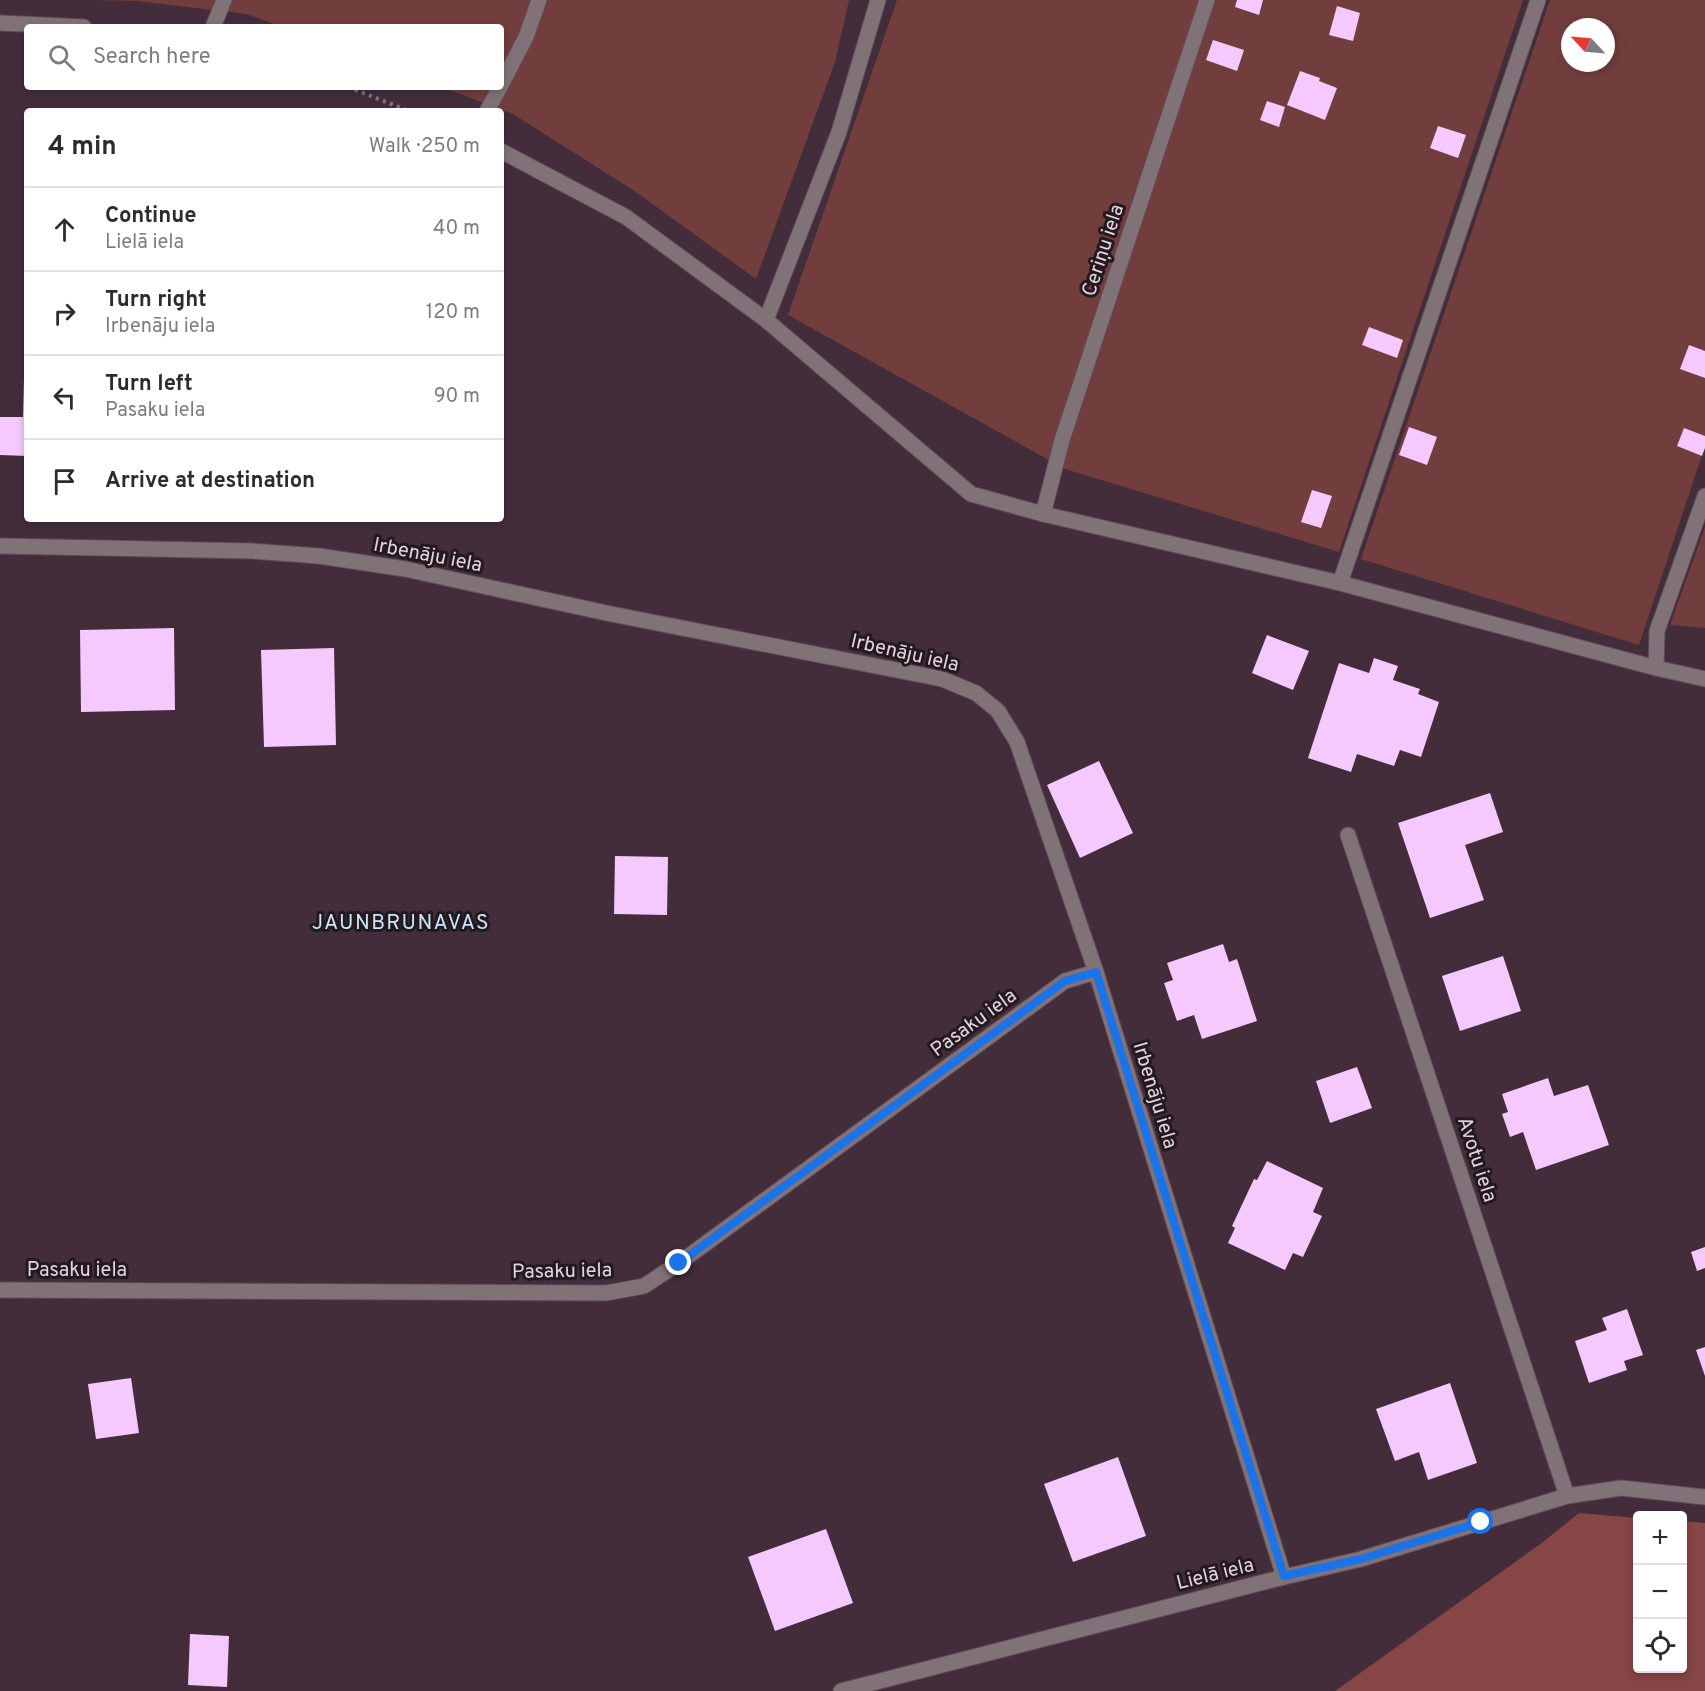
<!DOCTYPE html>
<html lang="en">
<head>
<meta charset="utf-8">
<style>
  body { margin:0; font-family:Overpass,sans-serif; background:#f7f7f7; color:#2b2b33 }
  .controls { position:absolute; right:18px; bottom:18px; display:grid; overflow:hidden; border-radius:6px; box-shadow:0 3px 9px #0003 }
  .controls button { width:54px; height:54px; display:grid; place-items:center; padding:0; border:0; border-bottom:2px solid #e1e1e2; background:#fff; color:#2b2b33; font:30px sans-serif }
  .compass { position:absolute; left:1561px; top:18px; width:54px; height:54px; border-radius:50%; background:#fff; box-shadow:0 3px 9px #0003; rotate:296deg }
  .stop { position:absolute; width:18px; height:18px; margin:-14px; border:4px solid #1a73e8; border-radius:50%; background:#fff }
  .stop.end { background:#1a73e8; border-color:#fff; box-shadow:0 2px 6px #0008 }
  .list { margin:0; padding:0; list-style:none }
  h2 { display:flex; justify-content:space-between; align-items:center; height:78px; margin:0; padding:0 24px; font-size:26px }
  h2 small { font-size:20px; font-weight:400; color:#7c7c81 }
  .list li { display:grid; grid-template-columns:39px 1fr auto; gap:18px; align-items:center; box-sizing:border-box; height:84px; padding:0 24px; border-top:2px solid #e1e1e2 }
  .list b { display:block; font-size:22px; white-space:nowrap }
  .list p { margin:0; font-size:20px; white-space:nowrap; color:#7c7c81 }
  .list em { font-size:20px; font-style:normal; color:#7c7c81 }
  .icon { flex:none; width:33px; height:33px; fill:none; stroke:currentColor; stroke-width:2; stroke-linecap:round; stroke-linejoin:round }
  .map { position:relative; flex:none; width:1705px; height:1691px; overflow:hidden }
  .search { position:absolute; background:#fff; box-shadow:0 3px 9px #0003; left:24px; top:24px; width:480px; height:66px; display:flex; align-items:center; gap:15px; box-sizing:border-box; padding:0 21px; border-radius:6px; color:#7c7c81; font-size:22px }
  .panel { position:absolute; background:#fff; box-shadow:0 3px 9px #0003; left:24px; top:108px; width:480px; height:414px; border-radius:6px }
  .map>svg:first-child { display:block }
  .green { fill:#723e3d; fill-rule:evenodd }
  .forest { fill:#864645 }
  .building { fill:#f5c8fe }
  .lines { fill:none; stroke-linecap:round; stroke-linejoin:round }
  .minor-casing { stroke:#604b58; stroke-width:17 }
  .path { stroke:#877480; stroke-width:4; stroke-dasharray:3 4.5; stroke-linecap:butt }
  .minor { stroke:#807276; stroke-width:15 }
  .route { stroke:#1a73e8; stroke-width:8 }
  .labels { text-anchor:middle; stroke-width:6; stroke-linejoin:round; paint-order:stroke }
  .street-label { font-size:20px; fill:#e3d5dd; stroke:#23191f }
  .neighbourhood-label { font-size:21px; letter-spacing:1.5px; fill:#cae6fa; stroke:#23191f }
</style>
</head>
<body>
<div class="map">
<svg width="1705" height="1691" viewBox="0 0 1705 1691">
  <rect width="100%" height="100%" fill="#432d3b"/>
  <g class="green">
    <polygon points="92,0 849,0 835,62 756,279 636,192 513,114 442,87 501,87 501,27 282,27 247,14 137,1"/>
    <polygon points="897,0 1523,0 1339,552 1065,469 788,315"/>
    <path d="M1550 0H1705V446L1639 645 1361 559ZM1570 27H1606V63H1570Z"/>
    <polygon points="1705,527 1705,628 1670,625"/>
  </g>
  <polygon class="forest" points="1579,1513 1637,1518 1638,1668 1682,1668 1683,1521 1705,1523 1705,1691 1335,1691 1543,1542"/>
  <g class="building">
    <polygon points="1237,0 1263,0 1259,15 1235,7"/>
    <polygon points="1337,6 1360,13 1353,41 1329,35"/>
    <polygon points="1213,40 1244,50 1237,71 1206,60"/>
    <polygon points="1300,71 1320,78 1319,81 1337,88 1325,120 1287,105"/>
    <polygon points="1267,101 1285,107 1279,127 1260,120"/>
    <polygon points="1438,126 1466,135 1458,158 1430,148"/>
    <polygon points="1369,327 1403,340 1397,358 1362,345"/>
    <polygon points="1689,345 1705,351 1705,378 1680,369"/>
    <polygon points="24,379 27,379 27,456 0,455 0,417 23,417"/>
    <polygon points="1409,427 1437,437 1427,465 1399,455"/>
    <polygon points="1684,428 1705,436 1705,448 1702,456 1677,446"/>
    <polygon points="1312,490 1332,496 1321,528 1301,522"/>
    <polygon points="174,628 175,710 81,712 80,630"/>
    <polygon points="1267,635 1309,651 1293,690 1252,673"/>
    <polygon points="334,648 336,745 264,747 261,650"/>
    <polygon points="1374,658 1398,666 1393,680 1420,689 1418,694 1439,702 1421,757 1400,750 1394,766 1357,754 1351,772 1308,758 1339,663 1369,673"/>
    <polygon points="1099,761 1133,833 1080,858 1047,785"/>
    <polygon points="1490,793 1503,832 1465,845 1484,900 1430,918 1398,823"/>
    <polygon points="615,856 668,857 667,915 614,914"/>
    <polygon points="1223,944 1229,962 1237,959 1257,1021 1202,1039 1194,1015 1177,1021 1164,983 1173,980 1167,963"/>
    <polygon points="1503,956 1521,1011 1460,1031 1442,976"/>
    <polygon points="1357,1067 1372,1108 1330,1123 1316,1081"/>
    <polygon points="1548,1078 1554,1096 1588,1085 1609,1145 1536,1170 1523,1132 1510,1137 1502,1114 1508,1112 1502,1094"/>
    <polygon points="1267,1161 1323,1188 1313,1212 1322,1216 1303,1257 1293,1253 1285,1270 1228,1243 1235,1228 1232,1226 1254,1179 1257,1180"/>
    <polygon points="1705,1247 1705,1268 1697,1271 1691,1252"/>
    <polygon points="1627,1309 1643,1355 1624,1361 1627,1370 1589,1383 1575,1341 1607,1330 1602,1318"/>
    <polygon points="1705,1347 1705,1376 1696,1350"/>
    <polygon points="131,1378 139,1433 96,1439 88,1384"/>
    <polygon points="1450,1383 1477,1463 1428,1480 1419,1452 1395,1461 1376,1409"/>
    <polygon points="1118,1457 1146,1536 1073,1562 1044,1484"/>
    <polygon points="826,1529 853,1603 775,1631 748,1557"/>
    <polygon points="190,1634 229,1636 227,1687 188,1685"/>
  </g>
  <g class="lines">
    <defs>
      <g id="minor">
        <polyline points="878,0 839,132 766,320 971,494 1043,514 1340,583 1656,668 1705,679"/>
        <polyline points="0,23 84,27"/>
        <polyline points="213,27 224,0"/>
        <polyline points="501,85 526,37 539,0"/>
        <polyline points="487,111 500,87"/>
        <polyline points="501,151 626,217 766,320"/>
        <polyline points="1043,514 1062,440 1207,0"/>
        <polyline points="0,546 252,551 319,556 405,569 611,614 942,679 976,693 998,711 1017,742 1096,972 1284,1577"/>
        <polyline points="1340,583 1538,0"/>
        <polyline points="1656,668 1657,631 1705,496"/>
        <polyline points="1348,835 1567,1496"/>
        <polyline points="0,1290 606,1293 644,1286 679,1263 1065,981 1096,972"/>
        <polyline points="841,1691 1284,1577 1361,1559 1567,1496 1621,1488 1705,1497"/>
      </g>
    </defs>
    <use href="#minor" class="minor-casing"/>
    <polyline class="path" points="348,87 409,111"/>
    <use href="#minor" class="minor"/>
  </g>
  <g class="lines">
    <polyline class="route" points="679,1263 1065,981 1096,972 1284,1576 1361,1559 1481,1522"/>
  </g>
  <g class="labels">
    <g class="street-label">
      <text transform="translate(1102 250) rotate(-72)" y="7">Ceriņu iela</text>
      <text transform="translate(428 554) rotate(11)" y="7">Irbenāju iela</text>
      <text transform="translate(905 652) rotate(13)" y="7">Irbenāju iela</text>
      <text transform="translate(973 1022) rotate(-36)" y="7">Pasaku iela</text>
      <text transform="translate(1156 1095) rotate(73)" y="7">Irbenāju iela</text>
      <text transform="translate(1478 1159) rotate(72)" y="7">Avotu iela</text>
      <text x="77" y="1276">Pasaku iela</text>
      <text transform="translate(562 1270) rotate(-1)" y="7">Pasaku iela</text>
      <text transform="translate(1215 1573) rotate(-14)" y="7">Lielā iela</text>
    </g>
    <g class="neighbourhood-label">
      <text x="401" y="929">JAUNBRUNAVAS</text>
    </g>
  </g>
</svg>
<div class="controls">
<button>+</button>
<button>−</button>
<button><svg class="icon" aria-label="locate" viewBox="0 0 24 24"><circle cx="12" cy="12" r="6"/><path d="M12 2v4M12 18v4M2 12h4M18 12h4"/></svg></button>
</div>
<svg class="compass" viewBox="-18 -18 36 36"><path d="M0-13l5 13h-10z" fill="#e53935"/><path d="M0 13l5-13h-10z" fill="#7c7c81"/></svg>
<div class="stop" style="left:1481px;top:1522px"></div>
<div class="stop end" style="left:679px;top:1263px"></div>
<div class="search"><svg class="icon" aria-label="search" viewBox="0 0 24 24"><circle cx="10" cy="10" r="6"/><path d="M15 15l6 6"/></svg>Search here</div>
<section class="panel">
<h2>4 min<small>Walk · 250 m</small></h2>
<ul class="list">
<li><svg class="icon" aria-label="ahead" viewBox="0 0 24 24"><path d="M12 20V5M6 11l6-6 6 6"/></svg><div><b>Continue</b><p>Lielā iela</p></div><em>40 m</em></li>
<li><svg class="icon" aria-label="right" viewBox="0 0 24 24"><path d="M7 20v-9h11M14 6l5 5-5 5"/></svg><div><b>Turn right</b><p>Irbenāju iela</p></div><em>120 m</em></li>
<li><svg class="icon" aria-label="left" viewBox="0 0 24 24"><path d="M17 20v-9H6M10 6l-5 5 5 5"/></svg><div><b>Turn left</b><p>Pasaku iela</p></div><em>90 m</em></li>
<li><svg class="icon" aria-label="arrive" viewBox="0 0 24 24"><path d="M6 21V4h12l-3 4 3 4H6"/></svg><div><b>Arrive at destination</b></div></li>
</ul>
</section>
</div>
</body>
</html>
